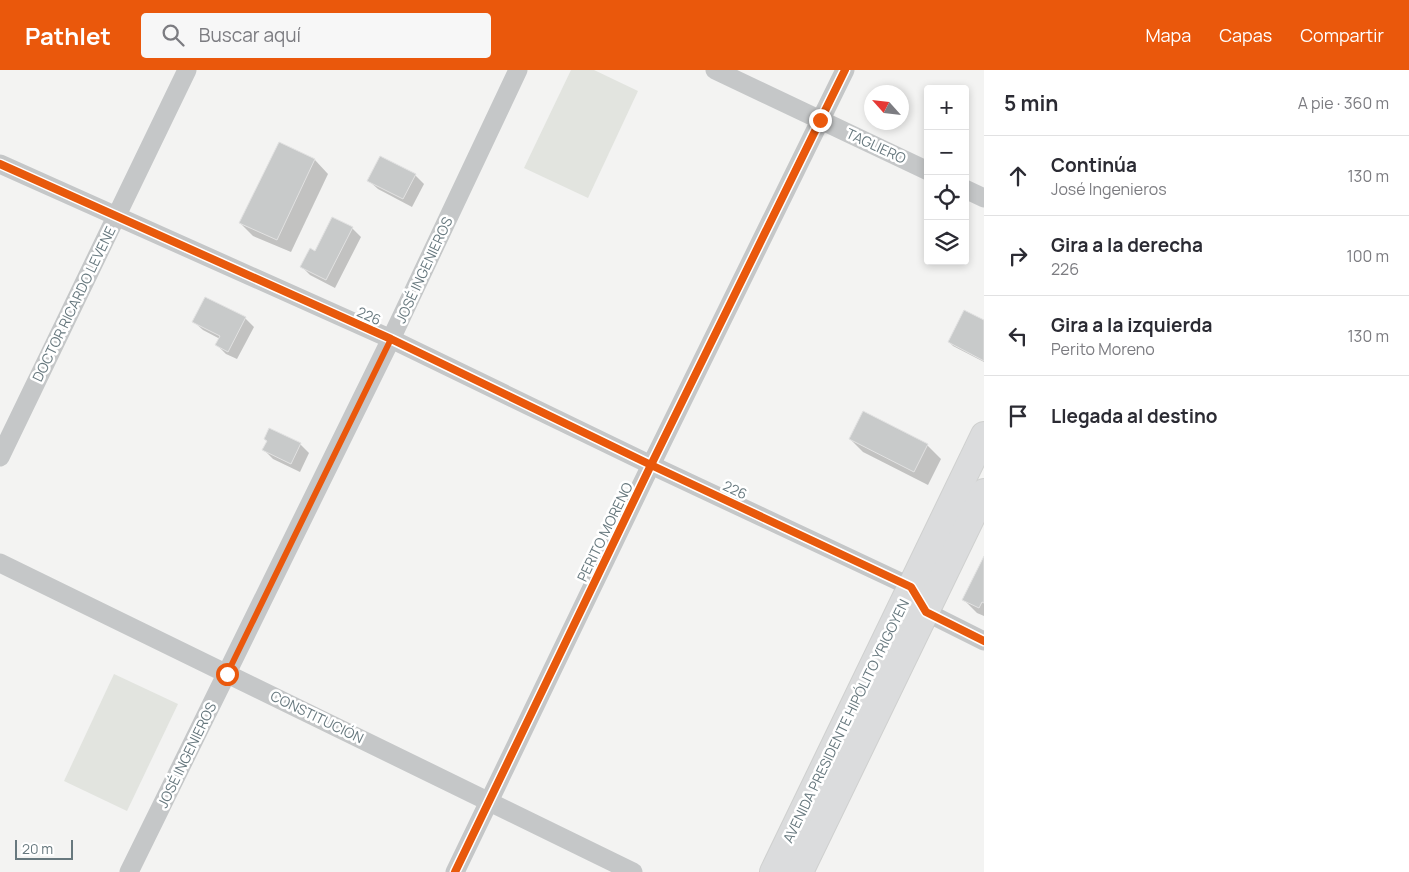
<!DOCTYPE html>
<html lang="es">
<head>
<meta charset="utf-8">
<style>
  body { margin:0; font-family:Manrope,sans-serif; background:#f7f7f7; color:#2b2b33 }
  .controls { position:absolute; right:15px; top:15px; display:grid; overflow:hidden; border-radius:5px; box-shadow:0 2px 8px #0003 }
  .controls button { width:45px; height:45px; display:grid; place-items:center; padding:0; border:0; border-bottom:1px solid #e1e1e2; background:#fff; color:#2b2b33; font:25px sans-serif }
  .compass { position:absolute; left:864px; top:15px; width:45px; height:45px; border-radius:50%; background:#fff; box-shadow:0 2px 8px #0003; rotate:297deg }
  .scale { position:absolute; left:15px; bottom:12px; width:58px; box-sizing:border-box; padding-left:5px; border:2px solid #67787e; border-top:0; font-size:14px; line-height:18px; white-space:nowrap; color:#67787e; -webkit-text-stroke:4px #fff; paint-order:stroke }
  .stop { position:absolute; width:15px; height:15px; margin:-11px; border:4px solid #ea580c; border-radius:50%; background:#fff }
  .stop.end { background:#ea580c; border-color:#fff; box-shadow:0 1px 5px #0008 }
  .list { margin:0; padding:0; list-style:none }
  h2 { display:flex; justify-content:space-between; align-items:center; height:65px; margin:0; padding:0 20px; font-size:21px }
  h2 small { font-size:16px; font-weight:400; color:#7c7c81 }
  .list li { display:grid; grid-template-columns:32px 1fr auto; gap:15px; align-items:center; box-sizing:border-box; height:80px; padding:0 20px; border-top:1px solid #e1e1e2 }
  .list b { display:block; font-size:19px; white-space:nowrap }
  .list p { margin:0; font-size:16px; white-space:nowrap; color:#7c7c81 }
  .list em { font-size:16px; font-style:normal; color:#7c7c81 }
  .icon { flex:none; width:28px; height:28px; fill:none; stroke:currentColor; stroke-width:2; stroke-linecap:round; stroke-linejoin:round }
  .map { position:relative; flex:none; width:984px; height:802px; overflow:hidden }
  header { display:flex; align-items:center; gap:30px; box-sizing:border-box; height:70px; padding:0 25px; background:#ea580c; color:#fff }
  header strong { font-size:24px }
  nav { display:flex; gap:28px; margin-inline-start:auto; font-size:18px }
  .search { width:350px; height:45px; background:#f7f7f7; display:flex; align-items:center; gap:12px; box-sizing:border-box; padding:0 18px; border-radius:5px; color:#7c7c81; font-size:19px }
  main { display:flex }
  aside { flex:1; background:#fff }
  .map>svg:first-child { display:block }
  .green { fill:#e2e4df }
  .shadow { fill:#0003 }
  .building { fill:#c8caca; stroke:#e2e2e2 }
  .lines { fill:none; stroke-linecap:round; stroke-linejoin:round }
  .secondary-casing { stroke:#cfd0cf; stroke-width:28 }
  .street { stroke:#c5c7c8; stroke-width:19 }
  .secondary { stroke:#dbdcdd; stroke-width:26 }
  .cycleway-casing { stroke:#fff; stroke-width:11 }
  .cycleway { stroke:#e8590c; stroke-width:8 }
  .route { stroke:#ea580c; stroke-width:6 }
  .labels { text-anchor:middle; stroke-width:5; stroke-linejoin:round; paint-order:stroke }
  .street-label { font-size:14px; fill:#67787e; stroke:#fff }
</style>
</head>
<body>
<header>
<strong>Pathlet</strong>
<div class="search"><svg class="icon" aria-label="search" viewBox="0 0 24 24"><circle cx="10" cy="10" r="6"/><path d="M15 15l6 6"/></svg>Buscar aquí</div>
<nav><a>Mapa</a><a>Capas</a><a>Compartir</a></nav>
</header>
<main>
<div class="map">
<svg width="984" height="802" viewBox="0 0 984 802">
  <rect width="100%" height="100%" fill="#f3f3f2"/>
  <g class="green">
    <polygon points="571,0 594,0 638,21 588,128 524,98"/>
    <polygon points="114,604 178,634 127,741 64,711"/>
  </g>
  <g class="shadow">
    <polygon points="279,73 315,90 328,104 291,182 253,166 240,153"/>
    <polygon points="415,105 424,114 412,137 378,119 369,111"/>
    <polygon points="333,148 352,158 361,167 335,218 310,205 302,197 315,182"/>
    <polygon points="245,248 254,257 237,289 226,284 217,275 220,269 203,260 194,252"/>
    <polygon points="984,252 984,292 953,276 949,272"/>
    <polygon points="863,343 927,375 941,389 928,415 863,382 850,369"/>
    <polygon points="268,371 300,374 309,383 300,402 273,389 264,380"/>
    <polygon points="984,489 984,546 977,543 964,530"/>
  </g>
  <g class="building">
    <polygon points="279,72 315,89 277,170 239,153"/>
    <polygon points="380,86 416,104 403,129 367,111"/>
    <polygon points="332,147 353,157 326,210 300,197 310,178 315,181"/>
    <polygon points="205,227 246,247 228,282 215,275 220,266 192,252"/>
    <polygon points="964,240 984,250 984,291 948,272"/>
    <polygon points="863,341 928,374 914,402 849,369"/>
    <polygon points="269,358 301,373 291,394 262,380 267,371 264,369"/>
    <polygon points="984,486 984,533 982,532 979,538 962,530"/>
  </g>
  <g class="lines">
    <defs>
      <g id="secondary">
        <polyline points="773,802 984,365"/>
        <polyline points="800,802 984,422"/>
      </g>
    </defs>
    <use href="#secondary" class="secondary-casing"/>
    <g class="street">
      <polyline points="715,0 928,101"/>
      <polyline points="0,94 391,269 651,395 911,517 926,542 984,571"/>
      <polyline points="965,119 984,128"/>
      <polyline points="0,387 187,0"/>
      <polyline points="0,493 633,802"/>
      <polyline points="129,802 391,269 518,0"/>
      <polyline points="455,802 651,395 845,0"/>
    </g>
    <use href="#secondary" class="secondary"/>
    <defs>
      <g id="cycleway">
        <polyline points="0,94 391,269 651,395 911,517 926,542 984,571"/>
        <polyline points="455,802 651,395 845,0"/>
      </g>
    </defs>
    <use href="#cycleway" class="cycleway-casing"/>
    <use href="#cycleway" class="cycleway"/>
  </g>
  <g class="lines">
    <polyline class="route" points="227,604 391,269 651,395 820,50"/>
  </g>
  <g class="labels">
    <g class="street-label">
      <text transform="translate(876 76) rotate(25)" y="5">TAGLIERO</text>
      <text transform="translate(424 200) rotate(-65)" y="5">JOSÉ INGENIEROS</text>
      <text transform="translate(74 234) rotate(-64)" y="5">DOCTOR RICARDO LEVENE</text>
      <text transform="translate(369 246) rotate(24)" y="5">226</text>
      <text transform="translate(735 420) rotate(25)" y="5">226</text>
      <text transform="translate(605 462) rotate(-64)" y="5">PERITO MORENO</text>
      <text transform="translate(317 647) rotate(26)" y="5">CONSTITUCIÓN</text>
      <text transform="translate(846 651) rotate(-64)" y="5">AVENIDA PRESIDENTE HIPÓLITO YRIGOYEN</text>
      <text transform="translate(187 685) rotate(-64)" y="5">JOSÉ INGENIEROS</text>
    </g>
  </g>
</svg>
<div class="controls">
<button>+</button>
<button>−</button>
<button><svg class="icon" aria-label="locate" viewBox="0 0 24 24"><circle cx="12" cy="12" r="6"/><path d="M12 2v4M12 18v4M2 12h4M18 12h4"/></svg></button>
<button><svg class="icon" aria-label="layers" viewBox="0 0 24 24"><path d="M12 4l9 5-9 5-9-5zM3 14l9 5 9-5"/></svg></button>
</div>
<svg class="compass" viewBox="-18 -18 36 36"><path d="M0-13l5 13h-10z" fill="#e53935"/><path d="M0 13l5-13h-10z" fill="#7c7c81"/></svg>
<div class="scale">20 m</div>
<div class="stop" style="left:227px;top:604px"></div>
<div class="stop end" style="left:820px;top:50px"></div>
</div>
<aside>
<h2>5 min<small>A pie · 360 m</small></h2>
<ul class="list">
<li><svg class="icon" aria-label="ahead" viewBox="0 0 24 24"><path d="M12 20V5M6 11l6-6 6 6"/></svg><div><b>Continúa</b><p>José Ingenieros</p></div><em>130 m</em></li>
<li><svg class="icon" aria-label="right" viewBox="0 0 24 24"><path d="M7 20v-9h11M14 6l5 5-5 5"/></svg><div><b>Gira a la derecha</b><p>226</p></div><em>100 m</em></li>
<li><svg class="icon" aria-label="left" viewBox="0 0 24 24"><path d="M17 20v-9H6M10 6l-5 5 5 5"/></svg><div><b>Gira a la izquierda</b><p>Perito Moreno</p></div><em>130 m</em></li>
<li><svg class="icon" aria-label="arrive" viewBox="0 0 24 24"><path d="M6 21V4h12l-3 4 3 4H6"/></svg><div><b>Llegada al destino</b></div></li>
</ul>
</aside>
</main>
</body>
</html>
